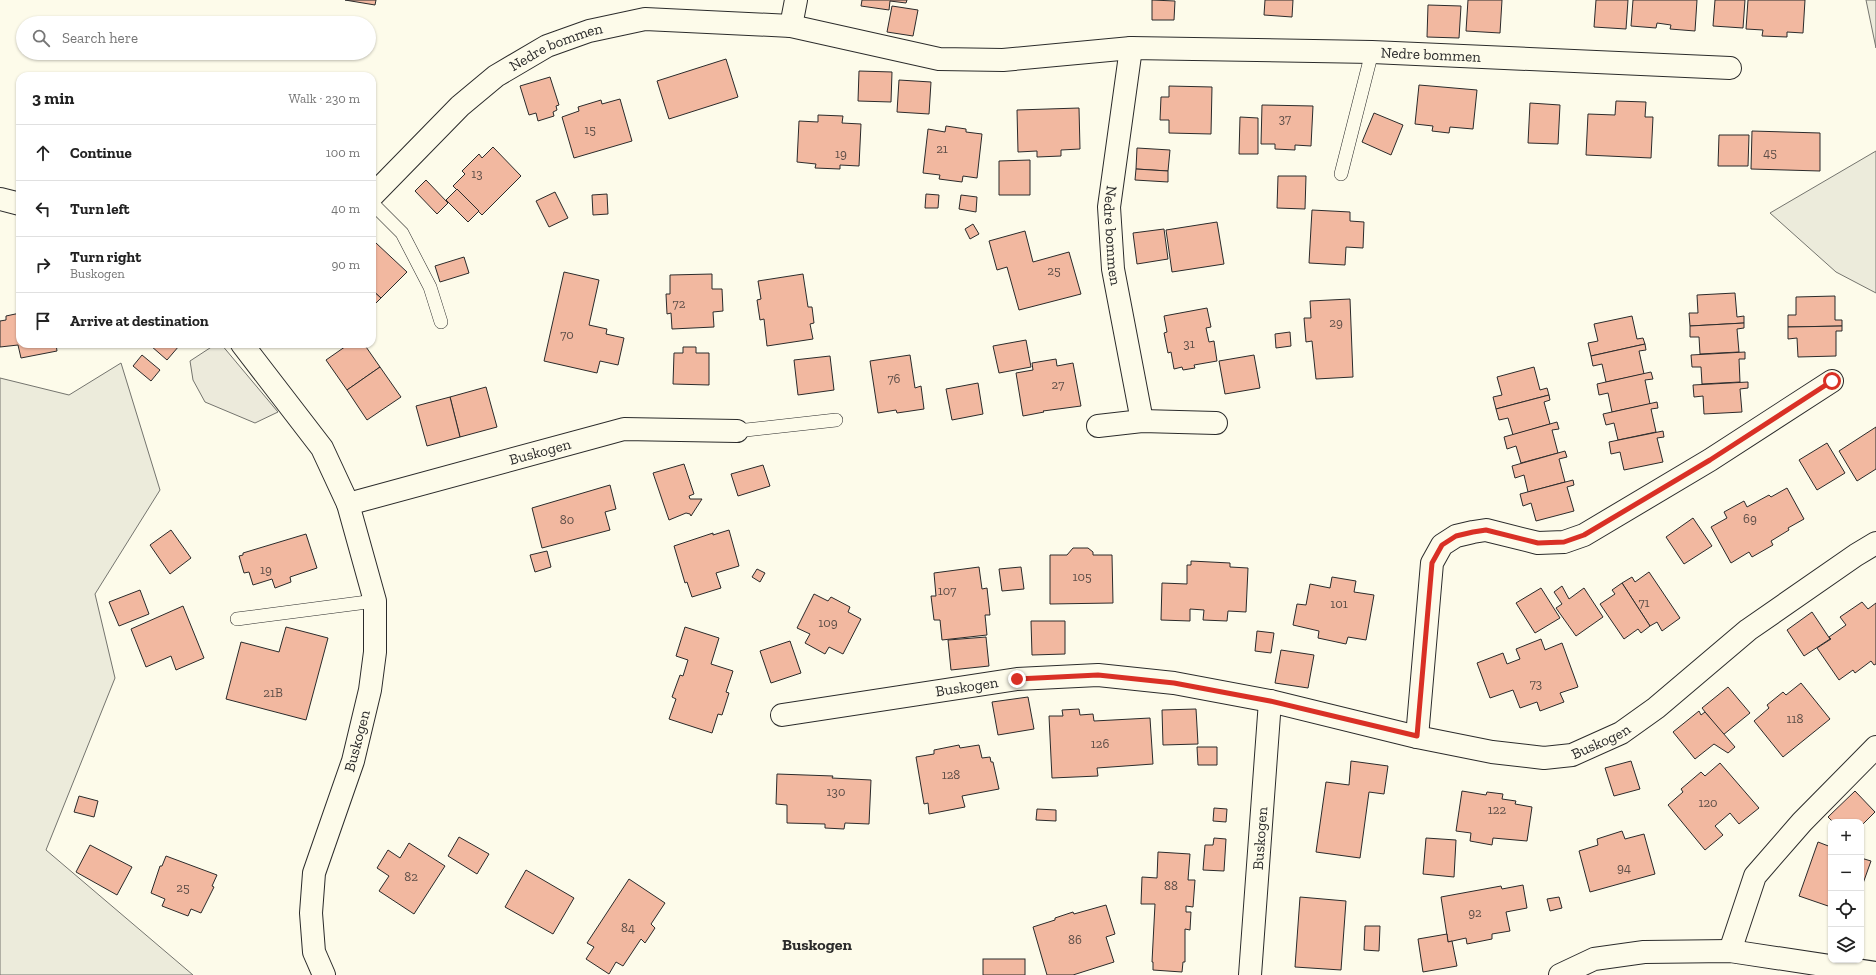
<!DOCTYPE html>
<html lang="en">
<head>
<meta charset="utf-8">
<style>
  body { margin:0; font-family:"Zilla Slab",serif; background:#f6f6f6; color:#222 }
  .controls { position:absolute; right:12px; bottom:12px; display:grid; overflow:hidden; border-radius:8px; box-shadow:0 1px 3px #0004 }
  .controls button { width:36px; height:36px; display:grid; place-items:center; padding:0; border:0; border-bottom:1px solid #e0e0e0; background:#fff; color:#222; font:20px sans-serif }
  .stop { position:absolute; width:12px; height:12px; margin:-9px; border:3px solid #d93025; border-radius:50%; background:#fff }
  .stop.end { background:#d93025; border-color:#fff; box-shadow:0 1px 4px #0008 }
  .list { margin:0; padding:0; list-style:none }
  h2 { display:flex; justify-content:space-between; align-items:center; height:52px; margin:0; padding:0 16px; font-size:17px }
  h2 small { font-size:13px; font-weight:400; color:#767676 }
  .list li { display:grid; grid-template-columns:26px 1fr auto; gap:12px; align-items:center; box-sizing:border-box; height:56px; padding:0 16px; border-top:1px solid #e0e0e0 }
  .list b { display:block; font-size:15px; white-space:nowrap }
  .list p { margin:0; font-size:13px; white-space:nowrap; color:#767676 }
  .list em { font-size:13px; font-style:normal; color:#767676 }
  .icon { flex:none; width:22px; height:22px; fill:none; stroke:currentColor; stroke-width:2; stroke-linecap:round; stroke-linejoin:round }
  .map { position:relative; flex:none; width:1876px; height:975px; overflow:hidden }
  .search { position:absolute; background:#fff; box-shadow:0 1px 3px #0004; left:16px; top:16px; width:360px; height:44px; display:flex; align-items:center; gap:10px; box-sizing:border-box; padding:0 14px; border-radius:22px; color:#767676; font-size:15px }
  .panel { position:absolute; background:#fff; box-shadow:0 1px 3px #0004; left:16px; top:72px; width:360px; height:276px; border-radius:12px }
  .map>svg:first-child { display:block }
  .green { fill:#ecebdb; stroke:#74746e }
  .parking { fill:#eceadb; stroke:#74746e }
  .building { fill:#f2b8a0; stroke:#2b2b2b }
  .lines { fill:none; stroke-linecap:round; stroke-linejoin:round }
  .service-casing { stroke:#2b2b2b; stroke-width:14 }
  .minor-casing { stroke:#2b2b2b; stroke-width:24 }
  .service { stroke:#fdfbea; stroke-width:13 }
  .minor { stroke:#fdfbea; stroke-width:22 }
  .route { stroke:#d93025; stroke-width:5 }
  .labels { text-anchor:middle; stroke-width:3; stroke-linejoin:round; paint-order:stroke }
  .number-label { font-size:13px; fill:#5d4e48 }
  .street-label { font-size:15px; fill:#2b2b2b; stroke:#fdfbea }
  .neighbourhood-label { font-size:16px; font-weight:bold; fill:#2b2b2b; stroke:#fdfbea }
</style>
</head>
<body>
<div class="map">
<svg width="1876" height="975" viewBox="0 0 1876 975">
  <rect width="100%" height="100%" fill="#fdfbea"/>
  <g class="green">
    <polygon points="1866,0 1876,0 1876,48"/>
    <polygon points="1876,151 1876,293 1836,272 1770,213"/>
    <polygon points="121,363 160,490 95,594 115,678 46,850 193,975 0,975 0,378 69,395"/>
  </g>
  <polygon class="parking" points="216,344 221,344 278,412 255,423 205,402 193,380 190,361"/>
  <g class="building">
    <polygon points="345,0 376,0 375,5"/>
    <polygon points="862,0 907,0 906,3 890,1 889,10 861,6"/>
    <polygon points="1152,0 1175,1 1174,20 1152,20"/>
    <polygon points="1265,0 1293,0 1292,17 1264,15"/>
    <polygon points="1468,0 1502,0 1500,33 1466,31"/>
    <polygon points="1596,0 1628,0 1626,29 1594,27"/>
    <polygon points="1633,0 1697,0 1695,31 1670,29 1671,25 1657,23 1656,28 1631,26"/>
    <polygon points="1715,0 1745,0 1743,28 1713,26"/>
    <polygon points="1748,0 1805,0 1803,33 1787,32 1787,37 1762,36 1763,30 1746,29"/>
    <polygon points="1428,5 1461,6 1459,38 1427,37"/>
    <polygon points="892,6 918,10 913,36 887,32"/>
    <polygon points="726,59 738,97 669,119 657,81"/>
    <polygon points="859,71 892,72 891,102 858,101"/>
    <polygon points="550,77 559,105 556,106 557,110 553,112 554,116 538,121 536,113 529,115 520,86"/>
    <polygon points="899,80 931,82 929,114 897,112"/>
    <polygon points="1419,85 1477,90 1473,129 1450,127 1449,133 1432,131 1433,126 1415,124"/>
    <polygon points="1169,86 1212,87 1211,134 1169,133 1169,120 1160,120 1161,97 1169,97"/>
    <polygon points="620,99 632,141 574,158 562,117 579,111 578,107 601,100 602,104"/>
    <polygon points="1616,101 1646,102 1645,117 1653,117 1651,158 1586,155 1588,114 1615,115"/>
    <polygon points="1530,103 1560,105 1558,144 1528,143"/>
    <polygon points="1262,105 1313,106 1311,146 1295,145 1295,150 1275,149 1275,144 1261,144"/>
    <polygon points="1079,108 1080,149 1061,150 1061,156 1037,157 1037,151 1018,152 1017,110"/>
    <polygon points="1374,113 1403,125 1391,155 1362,142"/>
    <polygon points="818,115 843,116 842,123 861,124 859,166 840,165 840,169 815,168 816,164 797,162 799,121 818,122"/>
    <polygon points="1240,117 1258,118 1258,154 1239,154"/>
    <polygon points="946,126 966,129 966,132 982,134 977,178 963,176 962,182 939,179 940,175 923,173 928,129 945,132"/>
    <polygon points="1752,131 1820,133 1820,171 1751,169"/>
    <polygon points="1719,135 1749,135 1748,166 1718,166"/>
    <polygon points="493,147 521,176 482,215 453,186 465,174 462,171 479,154 482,158"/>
    <polygon points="1137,148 1170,150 1168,171 1136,169"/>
    <polygon points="1030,160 1030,195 999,195 999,161"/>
    <polygon points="1136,169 1168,171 1168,182 1135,180"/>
    <polygon points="1278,176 1306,176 1305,209 1277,208"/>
    <polygon points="426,180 448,203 437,214 415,191"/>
    <polygon points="457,189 479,211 468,222 446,200"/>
    <polygon points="555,192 568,218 549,227 536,201"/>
    <polygon points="607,194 608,214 593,215 592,195"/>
    <polygon points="926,194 939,195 938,208 925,208"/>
    <polygon points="961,195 977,197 976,212 959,209"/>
    <polygon points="1312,210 1350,212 1350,221 1364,222 1363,248 1346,247 1345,265 1309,263"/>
    <polygon points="1217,222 1224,264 1172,272 1166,230"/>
    <polygon points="973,224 979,234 970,239 965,229"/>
    <polygon points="1164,229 1168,259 1137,264 1133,233"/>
    <polygon points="1025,231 1033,262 1069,252 1081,294 1019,310 1007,267 997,270 989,241"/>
    <polygon points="376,243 407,272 381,298 372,290 372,248"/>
    <polygon points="464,257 469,273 440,282 435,266"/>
    <polygon points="564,272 599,280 589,325 607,329 606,334 624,338 618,365 600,361 597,373 544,361"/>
    <polygon points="712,274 712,289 722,289 723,311 713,312 714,327 672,329 671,313 667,314 666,294 670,294 670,275"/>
    <polygon points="803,274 808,307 812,307 814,323 810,324 813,339 767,346 764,319 760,320 757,300 761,299 758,281"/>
    <polygon points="372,290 381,298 372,307"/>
    <polygon points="1735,293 1737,317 1744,316 1744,323 1690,326 1689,313 1698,313 1697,295"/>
    <polygon points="1835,296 1835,320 1842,320 1842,326 1788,327 1788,315 1796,315 1796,297"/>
    <polygon points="1350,299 1353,377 1316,379 1312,341 1306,342 1304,318 1311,318 1310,301"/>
    <polygon points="1207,308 1211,327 1206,328 1209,342 1214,341 1217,361 1194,365 1195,368 1183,370 1182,367 1174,369 1171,352 1168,353 1164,333 1167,332 1164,316"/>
    <polygon points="20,313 20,344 56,344 57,351 21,358 18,345 0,347 0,321 6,320 6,316"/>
    <polygon points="1632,316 1637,339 1643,338 1645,344 1591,356 1588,343 1598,341 1594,324"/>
    <polygon points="1744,323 1744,328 1737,329 1739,352 1700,354 1699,337 1690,337 1690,326"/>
    <polygon points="1842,326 1842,331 1836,331 1836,356 1798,357 1797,338 1788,339 1788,327"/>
    <polygon points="1290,332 1291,346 1276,348 1275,334"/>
    <polygon points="1026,340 1031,367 999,373 993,346"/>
    <polygon points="152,344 177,344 179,346 167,360 151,346"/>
    <polygon points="349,344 364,344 380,367 347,390 326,360"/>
    <polygon points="1645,344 1646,350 1639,351 1644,374 1606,382 1602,364 1593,366 1591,356"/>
    <polygon points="683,347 696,347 696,353 709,353 709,385 673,384 674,353 683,353"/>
    <polygon points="1745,352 1745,359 1739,359 1740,382 1702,384 1701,367 1692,367 1691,355"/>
    <polygon points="142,355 160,370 151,381 133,366"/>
    <polygon points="910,355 915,388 921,386 924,409 897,413 896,410 878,413 870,361"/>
    <polygon points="1254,355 1260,388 1225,394 1219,361"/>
    <polygon points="830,356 834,390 798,395 794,360"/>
    <polygon points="1056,359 1057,366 1073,363 1081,406 1043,411 1044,412 1023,416 1016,373 1033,370 1032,363"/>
    <polygon points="380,367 401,397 367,420 347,390"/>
    <polygon points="1534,367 1540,390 1547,388 1549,395 1496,409 1493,397 1502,395 1497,377"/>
    <polygon points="1651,372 1653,379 1645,380 1650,404 1612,412 1608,393 1599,395 1597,384"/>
    <polygon points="1748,382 1748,388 1740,389 1742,412 1704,414 1703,396 1694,397 1693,385"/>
    <polygon points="978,383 983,414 952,420 946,389"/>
    <polygon points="486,387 497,427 460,437 450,397"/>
    <polygon points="1549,395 1550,400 1544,402 1550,424 1513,435 1508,418 1499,420 1496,409"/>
    <polygon points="450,397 460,437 427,446 416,406"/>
    <polygon points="1657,402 1658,408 1651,409 1656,432 1618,440 1614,423 1606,425 1603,414"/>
    <polygon points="1557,422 1559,429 1552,430 1558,453 1521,463 1516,446 1507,449 1504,437"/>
    <polygon points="1876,427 1876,469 1857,481 1839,451"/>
    <polygon points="1663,431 1664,437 1657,438 1663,462 1624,470 1620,452 1611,454 1609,442"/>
    <polygon points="1827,443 1845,473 1817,490 1799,460"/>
    <polygon points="1565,451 1567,457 1559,459 1565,482 1528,492 1524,475 1515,478 1512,466"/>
    <polygon points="684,464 694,494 689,496 690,499 702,499 691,516 690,514 686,513 669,520 653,473"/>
    <polygon points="763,465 770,486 738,496 731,474"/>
    <polygon points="1573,480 1574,485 1567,487 1574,511 1536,521 1531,503 1523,506 1520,494"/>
    <polygon points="610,485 616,509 605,512 610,530 542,548 532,508"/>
    <polygon points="1787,488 1804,519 1788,528 1789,530 1771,541 1773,545 1752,557 1749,552 1731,563 1711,527 1727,518 1724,512 1744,501 1747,507 1769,495 1771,497"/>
    <polygon points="1693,518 1712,546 1684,564 1666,537"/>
    <polygon points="171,530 191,558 170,574 150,545"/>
    <polygon points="729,530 739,566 716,573 721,588 692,597 687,582 685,583 674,546 713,533 713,535"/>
    <polygon points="306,534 317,568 290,577 291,582 275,588 272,579 253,585 249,572 244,573 239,556 243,555 243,553"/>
    <polygon points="1073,548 1088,548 1093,552 1093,555 1112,555 1113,603 1050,604 1050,555 1067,555"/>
    <polygon points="547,551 551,567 535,572 530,555"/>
    <polygon points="1191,561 1230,563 1230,567 1248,568 1246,612 1228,611 1227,621 1203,620 1204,610 1190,609 1190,621 1161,620 1162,583 1187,584 1187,565 1191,565"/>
    <polygon points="979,567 982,589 987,588 990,615 985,615 987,635 942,640 940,620 934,620 931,596 936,596 934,573"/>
    <polygon points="1021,567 1024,589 1002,591 999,569"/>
    <polygon points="757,569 765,573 760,582 752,577"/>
    <polygon points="1649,572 1680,618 1662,631 1657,622 1650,626 1622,583 1632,577 1635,582"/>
    <polygon points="1332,577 1356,581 1354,592 1374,595 1366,640 1348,637 1346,644 1318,638 1319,631 1293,625 1297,604 1306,605 1310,584 1330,588"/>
    <polygon points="1622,583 1650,626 1641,633 1638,629 1624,639 1600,604 1615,594 1612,590"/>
    <polygon points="1562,586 1569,599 1584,588 1603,617 1576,636 1556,608 1562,604 1554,592"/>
    <polygon points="1541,588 1560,618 1535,633 1516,603"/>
    <polygon points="140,590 149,614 119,626 109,602"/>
    <polygon points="814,594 828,601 831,597 850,607 848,612 861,619 843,654 829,647 825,654 805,643 810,634 797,628"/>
    <polygon points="1862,602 1868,609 1876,603 1876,664 1874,665 1871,661 1855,673 1853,670 1839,680 1817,648 1831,639 1829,637 1846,625 1840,617"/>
    <polygon points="183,606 204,658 176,670 171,656 146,667 131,629"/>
    <polygon points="1812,612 1830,639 1804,656 1787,630"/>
    <polygon points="1031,621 1065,621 1065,654 1032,655"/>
    <polygon points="286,627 328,638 306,720 226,699 241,642 279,652"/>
    <polygon points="685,627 719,638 711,664 733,671 726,692 729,693 722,715 718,714 712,733 669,719 676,699 672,697 680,675 683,676 688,660 676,656"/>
    <polygon points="1257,631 1274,633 1271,653 1255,651"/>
    <polygon points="986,637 989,666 951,670 948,640"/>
    <polygon points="1541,639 1545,650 1562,643 1578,687 1560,693 1564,702 1540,711 1537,702 1520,708 1513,690 1490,698 1477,663 1503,653 1507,664 1520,659 1516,649"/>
    <polygon points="790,641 801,673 771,683 760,651"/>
    <polygon points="1281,650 1314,655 1308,688 1275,683"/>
    <polygon points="1801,683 1830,719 1783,757 1754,721 1769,708 1767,705 1783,692 1786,695"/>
    <polygon points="1728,687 1750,713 1723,735 1702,708"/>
    <polygon points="1028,697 1034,729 998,735 992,702"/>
    <polygon points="1079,709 1080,715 1093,714 1094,721 1150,718 1153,764 1097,768 1098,776 1052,778 1049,716 1063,716 1062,710"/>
    <polygon points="1196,709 1198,744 1163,745 1162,710"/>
    <polygon points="1699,711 1701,715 1705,712 1735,747 1728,753 1714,744 1695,759 1673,732"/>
    <polygon points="959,745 960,748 979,745 982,758 990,757 991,762 993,762 999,789 962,796 965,807 929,814 928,803 924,804 916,757 934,754 934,750"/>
    <polygon points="1197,747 1217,747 1217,765 1198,765"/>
    <polygon points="1351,761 1388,766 1384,794 1369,792 1360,858 1316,852 1326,782 1349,785"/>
    <polygon points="1631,761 1640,789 1614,796 1605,768"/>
    <polygon points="1720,763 1759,808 1739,824 1730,813 1715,826 1723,835 1705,850 1668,805 1683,792 1681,789 1701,772 1705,776"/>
    <polygon points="777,774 833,776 832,778 871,780 869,824 845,823 844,829 825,828 825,824 787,823 787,805 776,804"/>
    <polygon points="1462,791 1486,795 1487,792 1503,794 1502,799 1516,801 1515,804 1532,807 1527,841 1493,838 1492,845 1470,841 1471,833 1456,831"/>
    <polygon points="1855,791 1875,812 1861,826 1861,822 1833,822 1828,817"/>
    <polygon points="79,796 98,801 94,817 74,812"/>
    <polygon points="1214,808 1227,809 1226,822 1213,821"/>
    <polygon points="1037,809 1056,810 1056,821 1036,820"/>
    <polygon points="1622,831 1625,839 1644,834 1655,874 1590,892 1579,851 1598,845 1597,839"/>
    <polygon points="459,837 489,854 477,874 448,856"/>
    <polygon points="1214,838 1226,839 1224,871 1203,870 1205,845 1213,845"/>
    <polygon points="1426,838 1456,840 1454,877 1423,874"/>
    <polygon points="1818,842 1831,847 1831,907 1799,896"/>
    <polygon points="409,843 445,866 414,914 379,891 389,876 377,868 388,850 400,858"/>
    <polygon points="90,845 132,867 117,895 76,872"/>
    <polygon points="1158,852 1190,854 1188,880 1195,880 1193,907 1186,906 1186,912 1191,912 1190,930 1185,929 1185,962 1183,962 1182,972 1153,970 1153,962 1152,962 1155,904 1141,904 1142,877 1157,878"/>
    <polygon points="166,856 217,875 212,886 214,887 201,913 191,909 188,916 162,906 165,899 151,893 160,866 162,866"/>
    <polygon points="1861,858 1871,861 1861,889"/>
    <polygon points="526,870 574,898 553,934 505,907"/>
    <polygon points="629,879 665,903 651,924 655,928 645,943 641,939 623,966 616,962 609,974 586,959 594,947 587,943"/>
    <polygon points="1523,885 1527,908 1506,912 1510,931 1492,934 1492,939 1467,944 1466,938 1448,942 1441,897 1501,886 1502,889"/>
    <polygon points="1300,897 1346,901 1341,970 1295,967"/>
    <polygon points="1559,897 1562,908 1550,911 1547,899"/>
    <polygon points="1106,905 1115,934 1106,937 1114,962 1073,975 1047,975 1033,927 1055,920 1055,918 1073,912 1074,914"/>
    <polygon points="1365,926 1380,926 1379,951 1364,950"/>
    <polygon points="1447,934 1448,942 1452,941 1457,966 1423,972 1418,939"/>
    <rect x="983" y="959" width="42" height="16"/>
  </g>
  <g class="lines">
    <defs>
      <g id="service">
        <polyline points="1341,174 1372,52"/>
        <polyline points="372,203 402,233 430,287 441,322"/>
        <polyline points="737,431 836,420"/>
        <polyline points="237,619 375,601"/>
      </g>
      <g id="minor">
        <polyline points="791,26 796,0"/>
        <path id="s1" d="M1131 48 1109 207 1113 269 1142 421"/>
        <path id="s2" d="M372 196 460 106 496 76 547 46 589 31 645 19 791 26 939 59 1003 60 1131 48 1372 52 1730 68"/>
        <polyline points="0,199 20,204"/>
        <polyline points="242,344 322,448 348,504 375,601 375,652 370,690 353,761 314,873 311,913 314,952 324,975"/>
        <polyline points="1098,426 1142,421 1216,423"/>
        <path id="s3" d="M348 504 624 429 737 431"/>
        <path id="s4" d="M782 715 1017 679 1098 675 1174 683 1270 701 1417 737 1492 752 1544 758 1572 755 1621 733 1656 708 1748 630 1856 555 1876 543"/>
        <polyline points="1417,737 1432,563 1442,545 1456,536 1473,532 1486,530 1538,543 1564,542 1584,535 1710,460 1832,381"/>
        <polyline points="1730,951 1755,876 1802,822 1876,747"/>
        <path id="s5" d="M1250 975 1270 701"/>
        <polyline points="1560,975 1594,959 1644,952 1730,951 1876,973"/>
      </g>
    </defs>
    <use href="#service" class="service-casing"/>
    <use href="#minor" class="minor-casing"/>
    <use href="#service" class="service"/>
    <use href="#minor" class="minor"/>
  </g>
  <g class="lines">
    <polyline class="route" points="1017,679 1098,675 1174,683 1270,701 1417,736 1432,563 1442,545 1456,536 1473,532 1486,530 1538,543 1564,542 1584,535 1710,460 1832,381"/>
  </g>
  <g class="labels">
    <g class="number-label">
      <text x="1285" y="123">37</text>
      <text x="590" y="134">15</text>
      <text x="942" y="153">21</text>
      <text x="1770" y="157">45</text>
      <text x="841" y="158">19</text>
      <text x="477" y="178">13</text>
      <text x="1054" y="275">25</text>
      <text x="679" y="308">72</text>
      <text x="1336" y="327">29</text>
      <text x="567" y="339">70</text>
      <text x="1189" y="348">31</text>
      <text x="894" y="383">76</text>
      <text x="1058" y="389">27</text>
      <text x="1750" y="523">69</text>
      <text x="567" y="524">80</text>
      <text x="266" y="574">19</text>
      <text x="1082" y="581">105</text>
      <text x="947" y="595">107</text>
      <text x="1644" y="607">71</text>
      <text x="1339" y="608">101</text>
      <text x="828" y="627">109</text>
      <text x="1536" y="688">73</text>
      <text x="273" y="697">21B</text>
      <text x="1795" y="723">118</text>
      <text x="1100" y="748">126</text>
      <text x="951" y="779">128</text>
      <text x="836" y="796">130</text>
      <text x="1708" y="807">120</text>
      <text x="1497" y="814">122</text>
      <text x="1624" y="872">94</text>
      <text x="411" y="881">82</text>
      <text x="1171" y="890">88</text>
      <text x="183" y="892">25</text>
      <text x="1475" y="917">92</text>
      <text x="628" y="932">84</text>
      <text x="1075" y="944">86</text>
    </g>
    <g class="street-label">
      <text dy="5" stroke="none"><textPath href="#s2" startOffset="240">Nedre bommen</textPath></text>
      <text dy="5" stroke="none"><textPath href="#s2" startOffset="1124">Nedre bommen</textPath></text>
      <text dy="5" stroke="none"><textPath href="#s1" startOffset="189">Nedre bommen</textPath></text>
      <text dy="5" stroke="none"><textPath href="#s3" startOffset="199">Buskogen</textPath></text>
      <text dy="5" stroke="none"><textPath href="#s4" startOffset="187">Buskogen</textPath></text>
      <text dy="5" stroke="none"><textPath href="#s4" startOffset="833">Buskogen</textPath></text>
      <text transform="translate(357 741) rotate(-75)" y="5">Buskogen</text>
      <text dy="5" stroke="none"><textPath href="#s5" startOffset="137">Buskogen</textPath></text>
    </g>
    <g class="neighbourhood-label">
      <text x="817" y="950">Buskogen</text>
    </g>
  </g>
</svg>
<div class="controls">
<button>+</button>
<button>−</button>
<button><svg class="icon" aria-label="locate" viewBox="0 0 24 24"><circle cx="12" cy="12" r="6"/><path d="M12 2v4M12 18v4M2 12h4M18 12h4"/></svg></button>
<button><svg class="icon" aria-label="layers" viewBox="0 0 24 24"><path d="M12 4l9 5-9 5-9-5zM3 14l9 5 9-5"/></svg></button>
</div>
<div class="stop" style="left:1832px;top:381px"></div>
<div class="stop end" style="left:1017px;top:679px"></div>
<div class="search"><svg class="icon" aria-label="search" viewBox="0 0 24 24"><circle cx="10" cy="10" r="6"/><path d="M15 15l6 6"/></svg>Search here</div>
<section class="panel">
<h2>3 min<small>Walk · 230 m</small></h2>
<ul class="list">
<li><svg class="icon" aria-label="ahead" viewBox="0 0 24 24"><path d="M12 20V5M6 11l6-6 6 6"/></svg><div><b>Continue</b></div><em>100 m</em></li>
<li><svg class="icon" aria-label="left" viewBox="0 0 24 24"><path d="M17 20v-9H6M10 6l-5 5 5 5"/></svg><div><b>Turn left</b></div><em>40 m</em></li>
<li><svg class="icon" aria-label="right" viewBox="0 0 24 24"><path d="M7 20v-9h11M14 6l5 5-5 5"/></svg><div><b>Turn right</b><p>Buskogen</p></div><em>90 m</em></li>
<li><svg class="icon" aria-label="arrive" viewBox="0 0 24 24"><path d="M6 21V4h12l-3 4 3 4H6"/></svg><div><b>Arrive at destination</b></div></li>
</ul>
</section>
</div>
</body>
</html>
